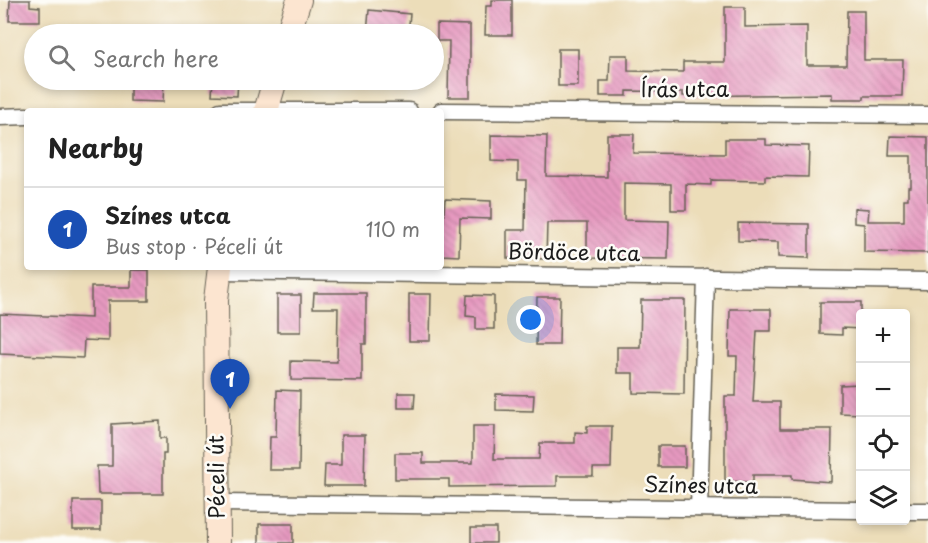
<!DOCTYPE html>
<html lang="en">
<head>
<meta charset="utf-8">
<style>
  body { margin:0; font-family:"Playpen Sans",sans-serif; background:#f2f2f2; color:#222 }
  .controls { position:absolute; right:18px; bottom:18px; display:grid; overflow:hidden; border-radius:6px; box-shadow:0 3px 9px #0003 }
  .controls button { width:54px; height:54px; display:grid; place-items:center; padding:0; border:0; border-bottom:2px solid #e0e0e0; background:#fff; color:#222; font:30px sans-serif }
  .you { position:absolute; left:531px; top:320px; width:21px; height:21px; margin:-15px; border:4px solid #fff; border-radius:50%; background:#1a73e8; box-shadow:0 0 0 9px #1a73e833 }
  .badge { display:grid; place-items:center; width:39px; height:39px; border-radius:50%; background:#d93025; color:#fff; font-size:20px; font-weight:700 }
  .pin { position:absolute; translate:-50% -50px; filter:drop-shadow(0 2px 3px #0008) }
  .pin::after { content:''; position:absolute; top:32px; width:21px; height:18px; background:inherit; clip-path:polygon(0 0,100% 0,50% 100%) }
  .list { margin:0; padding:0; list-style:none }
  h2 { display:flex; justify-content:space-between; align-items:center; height:78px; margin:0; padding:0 24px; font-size:26px }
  h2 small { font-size:20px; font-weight:400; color:#767676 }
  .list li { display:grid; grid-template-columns:39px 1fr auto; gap:18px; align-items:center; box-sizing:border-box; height:84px; padding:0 24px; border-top:2px solid #e0e0e0 }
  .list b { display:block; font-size:22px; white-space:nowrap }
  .list p { margin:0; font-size:20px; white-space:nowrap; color:#767676 }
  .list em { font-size:20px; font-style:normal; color:#767676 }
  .icon { flex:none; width:33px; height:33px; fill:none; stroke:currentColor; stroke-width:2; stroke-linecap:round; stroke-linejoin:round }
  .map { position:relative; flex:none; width:928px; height:543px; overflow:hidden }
  .search { position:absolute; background:#fff; box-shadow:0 3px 9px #0003; left:24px; top:24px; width:420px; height:66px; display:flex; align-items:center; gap:15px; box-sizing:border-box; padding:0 21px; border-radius:33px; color:#767676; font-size:22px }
  .panel { position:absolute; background:#fff; box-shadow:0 3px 9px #0003; left:24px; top:108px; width:420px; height:162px; border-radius:6px }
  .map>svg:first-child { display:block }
  .building { fill:url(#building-back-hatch) }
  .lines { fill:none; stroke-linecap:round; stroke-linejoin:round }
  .street-casing { stroke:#656053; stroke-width:19 }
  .secondary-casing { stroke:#656053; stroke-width:26 }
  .street { stroke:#fff; stroke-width:16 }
  .secondary { stroke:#fce5d0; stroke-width:24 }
  .labels { text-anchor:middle; stroke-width:5; stroke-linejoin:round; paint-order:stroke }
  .street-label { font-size:21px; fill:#1c1c1c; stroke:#fdfcf7 }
</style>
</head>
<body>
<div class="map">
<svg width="928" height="543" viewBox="0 0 928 543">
  <defs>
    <pattern id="building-back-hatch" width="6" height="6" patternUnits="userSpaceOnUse" patternTransform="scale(1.5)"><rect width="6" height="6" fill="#e699c0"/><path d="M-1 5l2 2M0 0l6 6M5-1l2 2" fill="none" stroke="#c583a4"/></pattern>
  </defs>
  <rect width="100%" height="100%" fill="#fdfcf7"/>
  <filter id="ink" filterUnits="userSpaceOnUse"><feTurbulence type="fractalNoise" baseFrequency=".0167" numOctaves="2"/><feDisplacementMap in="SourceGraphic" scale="12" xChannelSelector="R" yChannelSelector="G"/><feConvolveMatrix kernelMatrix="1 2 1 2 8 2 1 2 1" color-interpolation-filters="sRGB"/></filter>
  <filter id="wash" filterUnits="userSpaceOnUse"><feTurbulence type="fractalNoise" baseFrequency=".008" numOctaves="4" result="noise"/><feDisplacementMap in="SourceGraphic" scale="24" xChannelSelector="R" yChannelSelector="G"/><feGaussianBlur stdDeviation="1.35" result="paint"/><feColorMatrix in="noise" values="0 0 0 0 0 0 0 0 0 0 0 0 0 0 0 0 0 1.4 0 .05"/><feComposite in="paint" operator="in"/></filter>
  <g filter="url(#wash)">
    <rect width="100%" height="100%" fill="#ecddb9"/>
    <g id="blocks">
      <g class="building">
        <polygon points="10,0 30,0 30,6 40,7 40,21 9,21"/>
        <polygon points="492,0 512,0 512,35 485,35 486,6 492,6"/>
        <polygon points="725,7 745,7 745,27 807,26 807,65 846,65 847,11 864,11 864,60 903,60 902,96 864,96 864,99 832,99 832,94 683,96 683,92 627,91 627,96 600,96 600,81 609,81 610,55 628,55 628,71 683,72 683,62 725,62"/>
        <polygon points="369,10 410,14 408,34 367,34"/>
        <polygon points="437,24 470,25 470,97 448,97 449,41 437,41"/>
        <rect x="558" y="49" width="20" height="37"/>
        <polygon points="130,80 164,80 163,102 130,101"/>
        <polygon points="213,80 238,80 237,96 212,95"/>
        <polygon points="607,134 634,134 633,153 725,154 725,139 766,139 766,145 809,146 808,177 765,176 765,181 711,180 711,185 686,184 686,210 671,210 671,184 624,183 624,220 669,221 668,259 587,258 587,223 547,223 546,259 507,258 507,230 525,230 526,180 518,180 518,162 491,161 491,135 547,136 546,176 607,177"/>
        <polygon points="890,136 928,137 928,253 864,252 864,224 854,223 854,208 869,209 868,221 904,221 904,199 908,199 908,187 911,187 911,156 889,156"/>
        <polygon points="445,199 491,201 491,219 460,218 459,256 441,255"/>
        <polygon points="738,223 809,224 809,258 778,257 778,242 738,241"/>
        <polygon points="131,270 149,270 149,301 108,301 108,341 84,340 83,358 0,354 0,314 91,318 91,287 131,287"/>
        <polygon points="314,293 366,293 366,344 362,344 362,381 291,380 291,361 337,362 338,308 313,308"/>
        <polygon points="409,294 431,294 430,341 409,341"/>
        <rect x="277" y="295" width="24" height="37"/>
        <polygon points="467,295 494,296 494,329 476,329 476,317 466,316"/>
        <polygon points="537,297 560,297 559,345 536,345"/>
        <polygon points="641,300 685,300 684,394 633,393 633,373 617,373 617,347 640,347"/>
        <polygon points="820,302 861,302 861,329 842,328 842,335 820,334"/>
        <polygon points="730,309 771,309 771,331 757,331 753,402 780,402 780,429 832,429 831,482 792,479 792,475 753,475 753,482 725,481 725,396 736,396 737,356 729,356"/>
        <polygon points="859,384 861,414 840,413 840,385"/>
        <polygon points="277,390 300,391 299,470 269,470 270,437 276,437"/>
        <polygon points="398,393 415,393 414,408 398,408"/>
        <polygon points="496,394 534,395 533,411 496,410"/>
        <polygon points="160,421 160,438 166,438 166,454 163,454 163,494 98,494 97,466 112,466 112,424"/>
        <polygon points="473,426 495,426 494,459 539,459 540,443 575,443 575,432 587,433 587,426 612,426 611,468 593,468 593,476 557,476 557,486 449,487 449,479 395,479 395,453 423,453 423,463 473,463"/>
        <polygon points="341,435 365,435 364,486 324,486 325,465 341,465"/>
        <rect x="658" y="446" width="27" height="21"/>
        <rect x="73" y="501" width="28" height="29"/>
        <rect x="259" y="524" width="34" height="19"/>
        <rect x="471" y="528" width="25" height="15"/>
      </g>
    </g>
  </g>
  <g filter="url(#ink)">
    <use href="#blocks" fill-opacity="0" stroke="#656053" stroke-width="1.5"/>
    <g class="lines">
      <defs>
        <g id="street">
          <polyline points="220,111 409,111"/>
          <polyline points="441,111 928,115"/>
          <polyline points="0,117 27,116"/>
          <polyline points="219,271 928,281"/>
          <polyline points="218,503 860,510"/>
          <polyline points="699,508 706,277"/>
          <polyline points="906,511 928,511"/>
        </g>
        <g id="secondary">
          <polyline points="288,34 299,0"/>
          <polyline points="266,111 275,80"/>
          <polyline points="218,543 216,300 220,267"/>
        </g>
      </defs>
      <use href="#street" class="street-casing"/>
      <use href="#secondary" class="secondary-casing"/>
      <use href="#street" class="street"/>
      <use href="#secondary" class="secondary"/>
    </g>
  </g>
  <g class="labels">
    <g class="street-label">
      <text x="685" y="97">Írás utca</text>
      <text transform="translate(574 253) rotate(1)" y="7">Bördöce utca</text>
      <text transform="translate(217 477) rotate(-91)" y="7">Péceli út</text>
      <text transform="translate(701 486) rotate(1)" y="7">Színes utca</text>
    </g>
  </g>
</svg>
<div class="controls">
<button>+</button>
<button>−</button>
<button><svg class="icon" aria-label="locate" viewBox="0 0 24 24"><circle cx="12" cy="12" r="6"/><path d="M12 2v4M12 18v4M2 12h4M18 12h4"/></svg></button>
<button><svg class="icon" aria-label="layers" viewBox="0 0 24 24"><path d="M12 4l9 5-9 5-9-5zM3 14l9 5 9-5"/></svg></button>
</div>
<div class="you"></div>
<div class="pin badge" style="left:230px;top:409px;background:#1a4fb4">1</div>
<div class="search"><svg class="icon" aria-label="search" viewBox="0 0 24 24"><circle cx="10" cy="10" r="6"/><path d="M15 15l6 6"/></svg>Search here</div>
<section class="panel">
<h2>Nearby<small></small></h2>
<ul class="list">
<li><span class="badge" style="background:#1a4fb4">1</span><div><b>Színes utca</b><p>Bus stop · Péceli út</p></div><em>110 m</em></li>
</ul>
</section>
</div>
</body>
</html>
